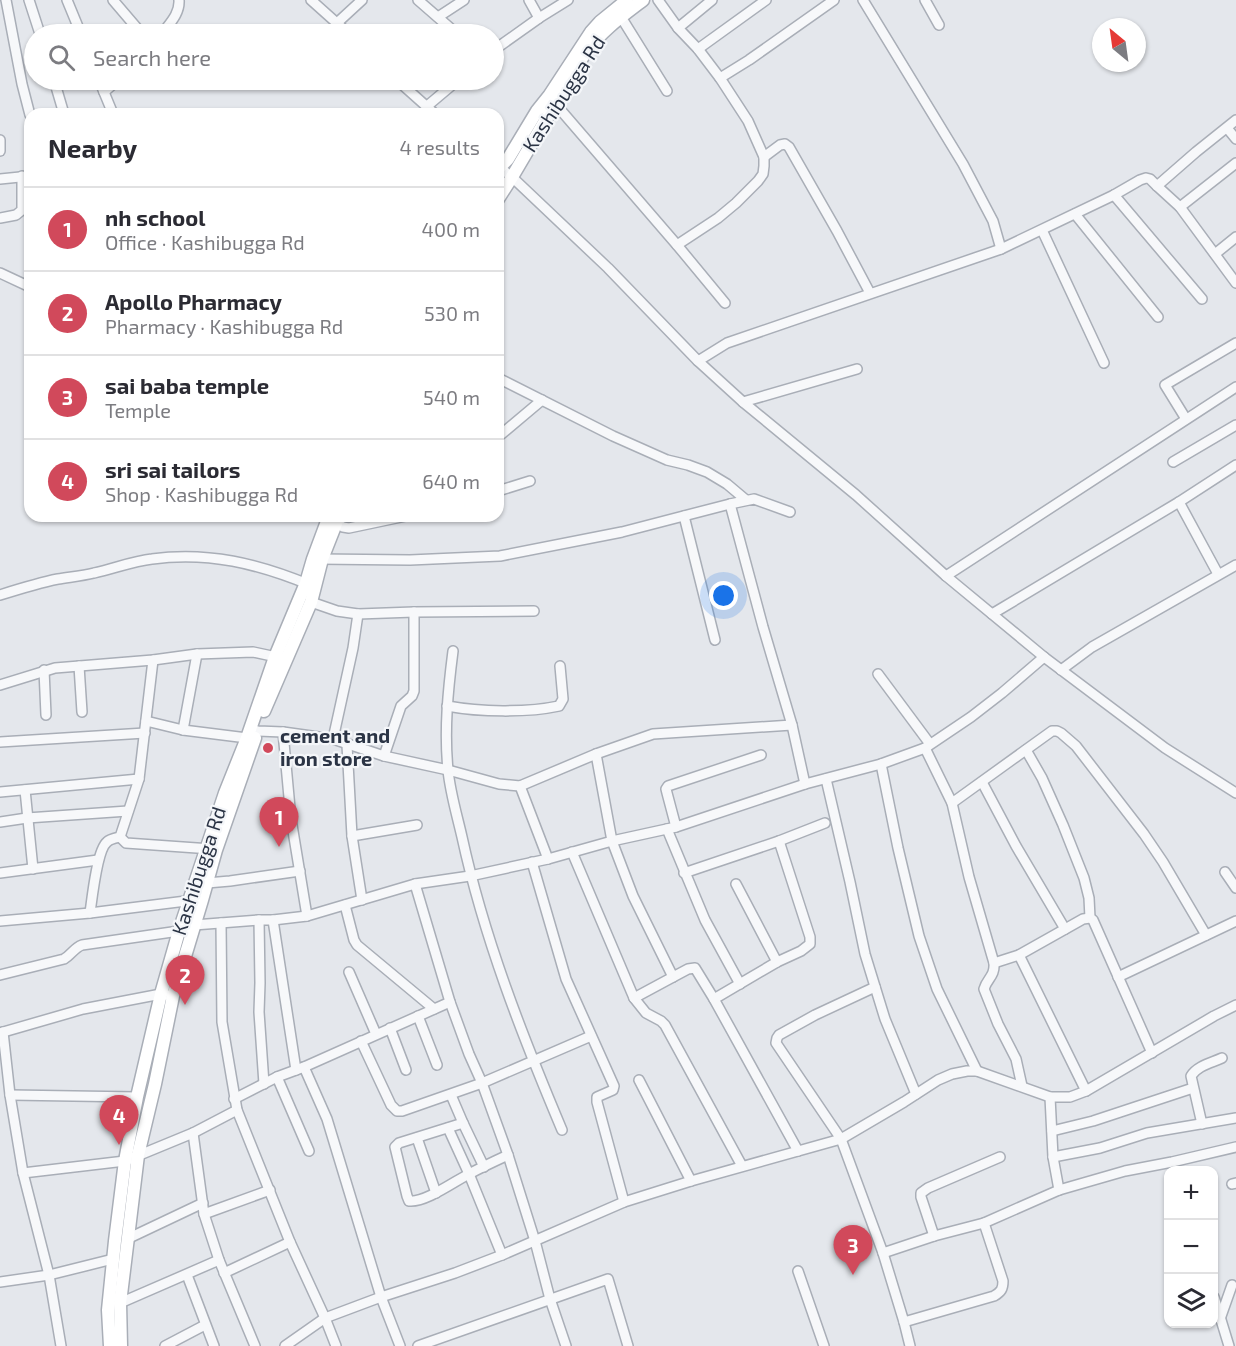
<!DOCTYPE html>
<html lang="en">
<head>
<meta charset="utf-8">
<style>
  body { margin:0; font-family:"Exo 2",sans-serif; background:#f7f7f7; color:#2b2b33 }
  .controls { position:absolute; right:18px; bottom:18px; display:grid; overflow:hidden; border-radius:12px; box-shadow:0 2px 4px #0004 }
  .controls button { width:54px; height:54px; display:grid; place-items:center; padding:0; border:0; border-bottom:2px solid #e1e1e2; background:#fff; color:#2b2b33; font:30px sans-serif }
  .compass { position:absolute; left:1092px; top:18px; width:54px; height:54px; border-radius:50%; background:#fff; box-shadow:0 2px 4px #0004; rotate:331deg }
  .you { position:absolute; left:724px; top:596px; width:21px; height:21px; margin:-15px; border:4px solid #fff; border-radius:50%; background:#1a73e8; box-shadow:0 0 0 9px #1a73e833 }
  .badge { display:grid; place-items:center; width:39px; height:39px; border-radius:50%; background:#d1495b; color:#fff; font-size:20px; font-weight:700 }
  .pin { position:absolute; translate:-50% -50px; filter:drop-shadow(0 2px 3px #0008) }
  .pin::after { content:''; position:absolute; top:32px; width:21px; height:18px; background:inherit; clip-path:polygon(0 0,100% 0,50% 100%) }
  .list { margin:0; padding:0; list-style:none }
  h2 { display:flex; justify-content:space-between; align-items:center; height:78px; margin:0; padding:0 24px; font-size:26px }
  h2 small { font-size:20px; font-weight:400; color:#7c7c81 }
  .list li { display:grid; grid-template-columns:39px 1fr auto; gap:18px; align-items:center; box-sizing:border-box; height:84px; padding:0 24px; border-top:2px solid #e1e1e2 }
  .list b { display:block; font-size:22px; white-space:nowrap }
  .list p { margin:0; font-size:20px; white-space:nowrap; color:#7c7c81 }
  .list em { font-size:20px; font-style:normal; color:#7c7c81 }
  .icon { flex:none; width:33px; height:33px; fill:none; stroke:currentColor; stroke-width:2; stroke-linecap:round; stroke-linejoin:round }
  .map { position:relative; flex:none; width:1236px; height:1346px; overflow:hidden }
  .search { position:absolute; background:#fff; box-shadow:0 2px 4px #0004; left:24px; top:24px; width:480px; height:66px; display:flex; align-items:center; gap:15px; box-sizing:border-box; padding:0 21px; border-radius:33px; color:#7c7c81; font-size:22px }
  .panel { position:absolute; background:#fff; box-shadow:0 2px 4px #0004; left:24px; top:108px; width:480px; height:414px; border-radius:18px }
  .map>svg:first-child { display:block }
  .lines { fill:none; stroke-linecap:round; stroke-linejoin:round }
  .street-casing { stroke:#a9aeb7; stroke-width:12 }
  .secondary-casing { stroke:#a9aeb7; stroke-width:15 }
  .street { stroke:#f7f8fa; stroke-width:9 }
  .secondary { stroke:#fff; stroke-width:12 }
  .poi-dot { fill:#d1495b; stroke:#f4f6f9; stroke-width:2 }
  .labels { text-anchor:middle; stroke-width:4.5; stroke-linejoin:round; paint-order:stroke }
  .street-label { font-size:20px; fill:#2b3445; stroke:#f4f6f9 }
  .poi-label { font-size:20px; font-weight:bold; fill:#2b3445; stroke:#f4f6f9; text-anchor:start }
</style>
</head>
<body>
<div class="map">
<svg width="1236" height="1346" viewBox="0 0 1236 1346">
  <rect width="100%" height="100%" fill="#e4e7ec"/>
  <g class="lines">
    <defs>
      <g id="street">
        <polyline points="6,0 22,84 30,115"/>
        <polyline points="29,0 40,34"/>
        <polyline points="67,0 81,34"/>
        <polyline points="113,0 142,34"/>
        <polyline points="311,0 349,34"/>
        <polyline points="418,0 457,34"/>
        <polyline points="529,0 539,18"/>
        <polyline points="658,0 678,28 698,49 720,78 748,121 764,157 764,166 763,174 758,181 736,203 718,218 677,245"/>
        <polyline points="863,0 963,164 993,221 1001,249"/>
        <polyline points="925,0 939,25"/>
        <polyline points="438,17 464,0"/>
        <polyline points="621,17 667,91"/>
        <polyline points="337,23 362,0"/>
        <polyline points="678,28 712,0"/>
        <path d="M162 34C169 24 180 14 179 0"/>
        <polyline points="698,49 766,0"/>
        <polyline points="494,50 539,18 568,0"/>
        <polyline points="720,78 749,60 834,0"/>
        <polyline points="54,80 64,114"/>
        <polyline points="99,80 113,114"/>
        <polyline points="397,80 435,114"/>
        <polyline points="104,92 118,80"/>
        <polyline points="552,100 677,245 725,303"/>
        <polyline points="426,107 458,80"/>
        <polyline points="1236,120 1196,152 1157,186 1180,207 1236,283"/>
        <polyline points="1227,128 1236,139"/>
        <polyline points="0,140 0,151"/>
        <polyline points="764,157 780,145 785,144 789,147 837,231 870,293"/>
        <polyline points="498,166 512,177 608,268 698,361 743,402 856,495 946,576 1044,657 1165,748 1236,793"/>
        <polyline points="0,179 30,176"/>
        <polyline points="1114,195 1202,299"/>
        <polyline points="1180,207 1236,163"/>
        <polyline points="1075,214 1158,317"/>
        <polyline points="0,218 16,215 22,210 22,176"/>
        <polyline points="1042,230 1104,363"/>
        <polyline points="1215,254 1236,237"/>
        <polyline points="0,273 30,287"/>
        <polyline points="698,361 727,343 1001,249 1114,195 1140,180 1146,178 1150,179 1157,186"/>
        <polyline points="498,378 613,436 667,460 688,465 707,472 727,484 746,500"/>
        <polyline points="743,402 857,369"/>
        <polyline points="1186,419 1165,385 1236,343"/>
        <polyline points="498,437 542,400"/>
        <polyline points="1173,462 1236,425"/>
        <polyline points="498,491 530,481"/>
        <polyline points="1179,502 1218,574"/>
        <polyline points="730,504 763,627 792,725 805,784"/>
        <polyline points="684,516 715,640"/>
        <polyline points="333,520 343,527 349,528 406,516"/>
        <polyline points="318,559 410,560 500,556 622,532 730,504 754,499 790,512"/>
        <polyline points="946,576 1236,387"/>
        <path d="M0 595C19 589 38 583 58 579 70 577 82 576 94 573 113 569 133 561 152 559 208 551 259 564 310 585"/>
        <polyline points="311,602 337,611 358,614 414,612 534,611"/>
        <polyline points="992,614 1179,502 1236,465"/>
        <path d="M453 651C448 690 444 730 448 770 450 792 457 815 462 837 484 938 522 1035 562 1130"/>
        <polyline points="79,666 82,712"/>
        <polyline points="44,670 46,715"/>
        <polyline points="1061,670 1092,647 1236,565"/>
        <polyline points="878,674 930,744"/>
        <polyline points="0,685 55,668 153,660 197,654 253,652 281,658"/>
        <path d="M447 706C480 712 526 713 559 706L563 699 560 666"/>
        <polyline points="146,721 183,730 247,738"/>
        <polyline points="250,729 258,731 283,732 333,739 384,756 448,770 499,784 520,786 596,754 653,734 792,725"/>
        <polyline points="183,730 197,654"/>
        <polyline points="283,732 291,819 307,916"/>
        <polyline points="333,739 353,648 358,614"/>
        <polyline points="0,742 145,733"/>
        <polyline points="347,745 352,836 362,900"/>
        <path d="M925 748 952 803 969 877 994 963C995 977 987 978 984 989L998 1024 1016 1059 1022 1086"/>
        <polyline points="1026,750 1042,778 1063,825 1084,878 1089,898 1090,918"/>
        <polyline points="596,754 612,841 633,896 673,977 688,969 695,968 714,999 798,1151"/>
        <polyline points="384,756 401,706 412,696 414,691 414,612"/>
        <polyline points="881,764 898,848 919,936 937,989 977,1071"/>
        <polyline points="826,779 850,882 865,954 885,1019 916,1094"/>
        <polyline points="982,782 1016,846 1065,929"/>
        <polyline points="520,786 548,859"/>
        <polyline points="25,790 33,869"/>
        <polyline points="0,792 139,779"/>
        <polyline points="952,803 1052,731 1057,731 1061,733 1076,746 1144,834 1163,862 1206,935"/>
        <polyline points="0,822 27,818 128,811"/>
        <polyline points="676,827 667,793 666,789 668,786 761,755"/>
        <polyline points="667,829 705,920 740,984"/>
        <polyline points="352,836 417,825"/>
        <polyline points="120,837 126,843 211,849"/>
        <polyline points="572,852 634,998 646,1013 661,1021 665,1025 742,1166"/>
        <polyline points="532,862 566,979 614,1086 613,1090 597,1097 597,1102 624,1202"/>
        <polyline points="1225,872 1236,888"/>
        <polyline points="0,873 98,860"/>
        <polyline points="684,873 779,841 825,823"/>
        <polyline points="207,883 230,881 300,871"/>
        <polyline points="415,884 450,1002 469,1054 482,1083 508,1155 535,1241 550,1299 566,1346"/>
        <polyline points="736,884 777,962"/>
        <polyline points="345,905 354,940 357,945 434,1009"/>
        <path d="M90 913C92 899 97 850 107 842 110 839 116 838 120 837L139 779 153 660"/>
        <polyline points="259,920 260,983 259,1012 264,1084"/>
        <polyline points="273,920 296,1070"/>
        <polyline points="0,921 90,913 194,900"/>
        <polyline points="221,923 222,1022 237,1110 290,1242 325,1318 336,1346"/>
        <polyline points="1019,955 1086,1091"/>
        <polyline points="994,963 1019,955 1083,919 1090,918 1093,920 1152,1053"/>
        <polyline points="349,972 376,1034"/>
        <path d="M0 975 64 959C71 955 74 948 82 945L179 931 194 925 259 920H273L307 916 415 884 470 876 548 859 612 841 676 827 805 784 881 764 925 748 971 717 1002 693 1044 657"/>
        <polyline points="1118,977 1236,921"/>
        <polyline points="875,987 815,1015 779,1035 777,1038 776,1043 841,1139 883,1253 904,1322 910,1346"/>
        <polyline points="634,998 673,977"/>
        <polyline points="714,999 777,962 801,951 810,944 810,937 779,841"/>
        <polyline points="418,1016 437,1065"/>
        <polyline points="390,1028 406,1070"/>
        <polyline points="3,1032 10,1095 23,1173 49,1275 61,1346"/>
        <polyline points="0,1033 83,1009 161,994 167,995"/>
        <polyline points="361,1041 391,1105 397,1111 402,1111 482,1083 591,1036"/>
        <polyline points="304,1067 327,1119 381,1297 400,1346"/>
        <polyline points="277,1077 309,1151"/>
        <polyline points="639,1080 691,1181"/>
        <polyline points="10,1095 137,1097"/>
        <path d="M451 1095 463 1123 399 1143 395 1147 407 1196 409 1201C425 1203 455 1181 469 1174 482 1167 495 1161 508 1155"/>
        <polyline points="1050,1097 1053,1157 1059,1190"/>
        <polyline points="234,1099 277,1077 304,1067 450,1002"/>
        <polyline points="463,1123 484,1167"/>
        <path d="M1202 1124 1191 1076C1197 1066 1211 1063 1222 1058"/>
        <polyline points="448,1128 469,1174 502,1255"/>
        <polyline points="1052,1131 1093,1121 1193,1088"/>
        <polyline points="193,1133 204,1214 219,1260 255,1346"/>
        <polyline points="417,1138 436,1193"/>
        <polyline points="1053,1157 1100,1148 1147,1133 1236,1118"/>
        <polyline points="23,1173 125,1161 193,1133 237,1110"/>
        <polyline points="1232,1184 1236,1183"/>
        <polyline points="204,1214 270,1190"/>
        <polyline points="934,1236 921,1197 921,1193 928,1188 1000,1157"/>
        <polyline points="127,1239 203,1203"/>
        <polyline points="883,1253 934,1236 984,1223 1059,1190 1125,1171 1172,1162 1236,1147"/>
        <polyline points="798,1271 824,1346"/>
        <polyline points="224,1273 290,1242"/>
        <polyline points="187,1275 214,1346"/>
        <polyline points="0,1282 49,1275 113,1259"/>
        <polyline points="1214,1297 1229,1346"/>
        <polyline points="120,1303 219,1260"/>
        <polyline points="1220,1319 1232,1285"/>
        <path d="M904 1322 994 1296C1001 1292 1003 1289 1003 1281L984 1223"/>
        <polyline points="165,1346 205,1325"/>
        <polyline points="285,1346 325,1318 381,1297 455,1273 502,1255 624,1202 691,1181 841,1139 904,1102 938,1080 952,1074 967,1071 977,1071 1050,1097 1070,1097 1086,1091 1214,1016 1236,1005"/>
        <polyline points="418,1346 608,1279 628,1346"/>
      </g>
      <g id="secondary">
        <polyline points="498,169 508,159 537,111 549,96 591,32 600,22 627,0"/>
        <path d="M498 199 512 177 585 53C601 31 622 16 643 0"/>
        <polyline points="264,711 311,602 322,559 339,516"/>
        <polyline points="110,1346 108,1310 115,1241 125,1161 137,1097 161,994 179,931 225,793 247,738 275,657 306,583 313,559 329,516"/>
        <polyline points="121,1346 120,1303 138,1155 155,1084 173,996 202,900 216,850 255,738"/>
      </g>
    </defs>
    <use href="#street" class="street-casing"/>
    <use href="#secondary" class="secondary-casing"/>
    <use href="#street" class="street"/>
    <use href="#secondary" class="secondary"/>
  </g>
  <circle class="poi-dot" cx="268" cy="748" r="6"/>
  <g class="labels">
    <g class="street-label">
      <text transform="translate(564 94) rotate(-57)" y="7">Kashibugga Rd</text>
      <text transform="translate(199 871) rotate(-72)" y="7">Kashibugga Rd</text>
    </g>
    <g class="poi-label">
      <text x="280" y="743">cement and<tspan x="280" dy="23">iron store</tspan></text>
    </g>
  </g>
</svg>
<div class="controls">
<button>+</button>
<button>−</button>
<button><svg class="icon" aria-label="layers" viewBox="0 0 24 24"><path d="M12 4l9 5-9 5-9-5zM3 14l9 5 9-5"/></svg></button>
</div>
<svg class="compass" viewBox="-18 -18 36 36"><path d="M0-13l5 13h-10z" fill="#e53935"/><path d="M0 13l5-13h-10z" fill="#7c7c81"/></svg>
<div class="you"></div>
<div class="pin badge" style="left:279px;top:847px">1</div>
<div class="pin badge" style="left:185px;top:1005px">2</div>
<div class="pin badge" style="left:853px;top:1275px">3</div>
<div class="pin badge" style="left:119px;top:1145px">4</div>
<div class="search"><svg class="icon" aria-label="search" viewBox="0 0 24 24"><circle cx="10" cy="10" r="6"/><path d="M15 15l6 6"/></svg>Search here</div>
<section class="panel">
<h2>Nearby<small>4 results</small></h2>
<ul class="list">
<li><span class="badge">1</span><div><b>nh school</b><p>Office · Kashibugga Rd</p></div><em>400 m</em></li>
<li><span class="badge">2</span><div><b>Apollo Pharmacy</b><p>Pharmacy · Kashibugga Rd</p></div><em>530 m</em></li>
<li><span class="badge">3</span><div><b>sai baba temple</b><p>Temple</p></div><em>540 m</em></li>
<li><span class="badge">4</span><div><b>sri sai tailors</b><p>Shop · Kashibugga Rd</p></div><em>640 m</em></li>
</ul>
</section>
</div>
</body>
</html>
